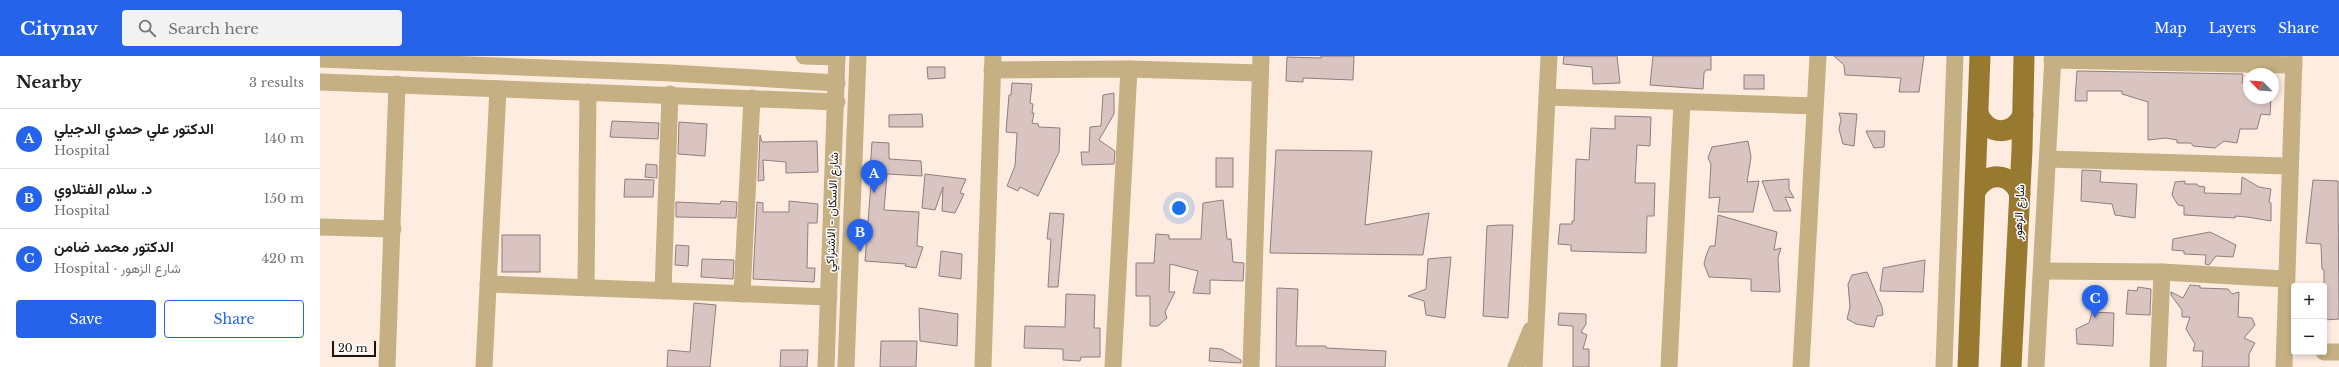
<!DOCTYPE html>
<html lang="en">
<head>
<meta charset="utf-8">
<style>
  body { margin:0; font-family:"Libre Baskerville",Vazirmatn,serif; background:#f2f2f2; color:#202124 }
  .controls { position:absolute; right:12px; bottom:12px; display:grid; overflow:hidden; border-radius:4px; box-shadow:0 2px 6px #0003 }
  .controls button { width:36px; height:36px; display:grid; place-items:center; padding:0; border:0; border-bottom:1px solid #e0e0e0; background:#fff; color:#202124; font:20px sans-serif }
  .compass { position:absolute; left:1923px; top:12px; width:36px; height:36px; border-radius:50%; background:#fff; box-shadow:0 2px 6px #0003; rotate:295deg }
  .scale { position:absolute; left:12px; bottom:10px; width:44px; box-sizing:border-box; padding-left:4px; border:2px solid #1a1410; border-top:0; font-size:11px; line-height:14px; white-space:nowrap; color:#1a1410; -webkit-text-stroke:3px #fff; paint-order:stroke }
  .you { position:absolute; left:859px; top:152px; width:14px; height:14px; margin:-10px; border:3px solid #fff; border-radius:50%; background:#1a73e8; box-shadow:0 0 0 6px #1a73e833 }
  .badge { display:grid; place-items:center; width:26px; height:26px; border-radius:50%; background:#2563eb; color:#fff; font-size:13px; font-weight:700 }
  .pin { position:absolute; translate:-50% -33px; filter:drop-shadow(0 1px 2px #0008) }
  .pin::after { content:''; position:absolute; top:21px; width:14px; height:12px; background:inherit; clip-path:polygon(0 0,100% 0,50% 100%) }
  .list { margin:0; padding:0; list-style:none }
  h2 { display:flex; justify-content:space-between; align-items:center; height:52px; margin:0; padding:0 16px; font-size:17px }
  h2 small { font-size:13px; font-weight:400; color:#757577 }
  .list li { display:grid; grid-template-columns:26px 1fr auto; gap:12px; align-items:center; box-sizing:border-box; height:60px; padding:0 16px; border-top:1px solid #e0e0e0 }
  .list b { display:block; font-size:15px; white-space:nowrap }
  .list p { margin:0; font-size:13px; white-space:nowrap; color:#757577 }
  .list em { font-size:13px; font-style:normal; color:#757577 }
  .actions { display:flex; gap:8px; padding:12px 16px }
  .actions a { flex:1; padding:9px 0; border:1px solid #2563eb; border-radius:4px; text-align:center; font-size:14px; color:#2563eb }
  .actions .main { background:#2563eb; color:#fff }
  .icon { flex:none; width:22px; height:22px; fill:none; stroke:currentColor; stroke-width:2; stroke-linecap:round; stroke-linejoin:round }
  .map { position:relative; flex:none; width:2019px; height:311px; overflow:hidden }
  header { display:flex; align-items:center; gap:24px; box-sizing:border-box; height:56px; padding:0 20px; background:#2563eb; color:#fff }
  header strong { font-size:19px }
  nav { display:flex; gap:22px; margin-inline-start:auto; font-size:14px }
  .search { width:280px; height:36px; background:#f2f2f2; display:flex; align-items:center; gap:10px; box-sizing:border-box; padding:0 14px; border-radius:4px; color:#757577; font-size:15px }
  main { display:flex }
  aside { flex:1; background:#fff }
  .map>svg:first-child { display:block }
  .building { fill:#d9c4c2; stroke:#917d7c }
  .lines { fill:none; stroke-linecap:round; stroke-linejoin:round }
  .minor { stroke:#c4b082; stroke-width:17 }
  .major { stroke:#977930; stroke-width:21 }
  .labels { text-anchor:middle; stroke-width:3; stroke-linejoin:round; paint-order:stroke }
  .street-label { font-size:12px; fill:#1a1410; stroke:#fff }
</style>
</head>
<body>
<header>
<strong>Citynav</strong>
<div class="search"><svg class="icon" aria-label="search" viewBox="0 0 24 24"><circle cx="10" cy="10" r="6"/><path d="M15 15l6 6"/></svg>Search here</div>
<nav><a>Map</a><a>Layers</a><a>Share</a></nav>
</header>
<main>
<aside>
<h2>Nearby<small>3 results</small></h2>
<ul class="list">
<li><span class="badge">A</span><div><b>الدكتور علي حمدي الدجيلي</b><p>Hospital</p></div><em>140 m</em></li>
<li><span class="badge">B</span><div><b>د. سلام الفتلاوي</b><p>Hospital</p></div><em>150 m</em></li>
<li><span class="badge">C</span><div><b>الدكتور محمد ضامن</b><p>Hospital · شارع الزهور</p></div><em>420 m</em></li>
</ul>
<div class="actions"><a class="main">Save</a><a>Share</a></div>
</aside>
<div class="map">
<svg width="2019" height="311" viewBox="0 0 2019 311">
  <rect width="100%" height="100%" fill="#feece1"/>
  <g class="building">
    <polygon points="1001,0 1034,0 1033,24 983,22 983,26 966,25 967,1 1001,2"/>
    <polygon points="1244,0 1297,0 1300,27 1273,28 1272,11 1243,8"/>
    <polygon points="1333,0 1391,0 1391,14 1386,14 1384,17 1383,33 1330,29"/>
    <polygon points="1514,0 1604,0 1599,36 1579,36 1581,22 1525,19 1524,9"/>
    <polygon points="607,11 625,11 625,22 608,23"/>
    <polygon points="1757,15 1923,18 1922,27 1929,27 1929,42 1951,42 1950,59 1941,58 1937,73 1920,73 1917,87 1904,85 1895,92 1873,90 1871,87 1857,87 1857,84 1846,82 1828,84 1828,46 1802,38 1802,35 1767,35 1767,45 1755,45"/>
    <rect x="1424" y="19" width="20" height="14"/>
    <polygon points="692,27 712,28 710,47 713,48 712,57 714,57 712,67 718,68 719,71 740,72 739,96 718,140 700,131 698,135 687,130 695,110 697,77 686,76 689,39 691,39"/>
    <polygon points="794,37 794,58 779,84 795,95 794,108 762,109 761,96 769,96 770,71 781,70 783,39"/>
    <polygon points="1519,57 1537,58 1534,90 1523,88 1519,73 1521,64"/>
    <polygon points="602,58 603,71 569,71 569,59"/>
    <polygon points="1295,60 1331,61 1330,90 1317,89 1315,127 1335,127 1334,160 1327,160 1326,197 1251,195 1251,189 1238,188 1240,168 1252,168 1252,165 1254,165 1256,103 1269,104 1271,72 1295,73"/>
    <polygon points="292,65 339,67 338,83 290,81"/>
    <polygon points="359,66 387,68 385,100 358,98"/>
    <polygon points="1546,75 1565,75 1564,91 1554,92"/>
    <polygon points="440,79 442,86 497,85 498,116 466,117 466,106 443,104 444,124 438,125"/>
    <polygon points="1428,85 1431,101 1427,126 1439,125 1433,156 1398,156 1400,141 1389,142 1391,108 1388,102 1392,91"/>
    <polygon points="552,86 569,87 569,103 601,105 602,120 567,118 564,154 599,156 597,190 603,191 596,212 585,210 586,208 545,205 552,114 550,114"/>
    <polygon points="956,94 1052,95 1045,169 1109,157 1103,199 950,197"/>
    <rect x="896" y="102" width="17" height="29"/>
    <polygon points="326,108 337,109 337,122 325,121"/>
    <polygon points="1762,114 1781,115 1780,126 1817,128 1815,162 1795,159 1792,148 1761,145"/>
    <polygon points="605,118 646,123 640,137 644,138 635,157 622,155 623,131 615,154 602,152"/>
    <polygon points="1922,121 1939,131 1951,133 1949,146 1951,147 1951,165 1927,161 1915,160 1915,162 1864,159 1864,150 1858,149 1852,139 1855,126 1865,125 1865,128 1877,128 1878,130 1885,131 1884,137 1921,138"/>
    <polygon points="305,123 334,124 333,141 304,141"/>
    <polygon points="1469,123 1469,133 1474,142 1465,141 1471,155 1454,155 1442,125"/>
    <polygon points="1993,124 2018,125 2019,263 2004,264 2004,214 2002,213 2001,188 1986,187"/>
    <polygon points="903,144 907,183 911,183 913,206 924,207 923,225 890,224 890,238 873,237 878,215 850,208 849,236 855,236 845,256 847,262 838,270 830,270 830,240 816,240 816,207 834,207 836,178 849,179 849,183 881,183 883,147"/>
    <polygon points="401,145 417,146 416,162 356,161 356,146 400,148"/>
    <polygon points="469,145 498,148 497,167 488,167 487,212 495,212 494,226 433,223 437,146 443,147 443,156 469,156"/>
    <polygon points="730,157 744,158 738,231 728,231 731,183 727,183"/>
    <polygon points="1398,159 1457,176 1454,194 1461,192 1458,202 1460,236 1431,235 1431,223 1389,221 1384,208 1386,200 1390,190 1395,190"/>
    <polygon points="1179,169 1193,169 1188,262 1163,260 1167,170"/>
    <polygon points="1890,176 1916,189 1913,201 1896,200 1889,209 1885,208 1886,199 1864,198 1864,195 1852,194 1853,183"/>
    <rect x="182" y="179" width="38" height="37"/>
    <polygon points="356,189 369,190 368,210 355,209"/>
    <polygon points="621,195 642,198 641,223 619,220"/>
    <polygon points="1131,201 1125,262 1106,259 1104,245 1088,240 1106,233 1108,203"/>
    <polygon points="382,203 414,204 413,223 381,221"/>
    <polygon points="1605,204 1603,236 1560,235 1563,212"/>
    <polygon points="1547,216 1562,251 1563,259 1557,260 1554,271 1536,268 1527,263 1530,251 1528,228 1532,219"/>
    <polygon points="1870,229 1880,230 1880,232 1908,233 1912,238 1919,236 1918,261 1932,262 1935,269 1924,282 1935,287 1929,298 1929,311 1882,311 1883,295 1873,295 1875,288 1866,273 1870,261 1862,261 1862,254 1851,239 1851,236 1863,242"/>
    <polygon points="1818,231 1831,233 1830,259 1806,258 1808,234 1817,235"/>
    <polygon points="957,232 978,233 976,290 1006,290 1006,292 1066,295 1065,311 956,311"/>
    <polygon points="746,238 775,239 774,272 780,272 780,301 761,301 760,305 743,304 743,293 704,292 705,270 745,271"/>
    <polygon points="374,247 396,249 390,311 347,311 348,294 370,296"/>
    <polygon points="599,252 638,258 637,290 600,285"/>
    <polygon points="1772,256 1794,257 1793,290 1757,288 1756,273 1769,267"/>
    <polygon points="1239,257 1266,258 1266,268 1261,276 1267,279 1263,293 1269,293 1269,311 1253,311 1253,270 1238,269"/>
    <polygon points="561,285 597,285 596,311 560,311"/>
    <polygon points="890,292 901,293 921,304 921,307 889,305"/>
    <polygon points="461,294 488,294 487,311 460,311"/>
  </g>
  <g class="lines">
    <g class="minor">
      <polyline points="484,0 517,1"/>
      <polyline points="0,3 351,17 517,27"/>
      <polyline points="1732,4 1974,9"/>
      <polyline points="672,14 809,13 940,17"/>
      <polyline points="0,26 517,46"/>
      <polyline points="1227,41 1495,50"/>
      <polyline points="1728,103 1970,110"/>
      <polyline points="0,171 73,173"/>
      <polyline points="1722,215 1842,216 1966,223"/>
      <polyline points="168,228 509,241"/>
      <polyline points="266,232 268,36"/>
      <polyline points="343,235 350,38"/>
      <polyline points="422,238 432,42"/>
      <polyline points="2004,296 2019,296"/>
      <polyline points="67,311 77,28"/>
      <polyline points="164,311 178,33"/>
      <polyline points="506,311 517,0"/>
      <polyline points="526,311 538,0"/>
      <polyline points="663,311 673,0"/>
      <polyline points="793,311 809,13"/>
      <polyline points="931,311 941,0"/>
      <polyline points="1196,311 1211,274"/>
      <polyline points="1214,311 1229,0"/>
      <polyline points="1349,311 1362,46"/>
      <polyline points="1481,311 1498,0"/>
      <polyline points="1624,311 1635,0"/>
      <polyline points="1716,311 1733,0"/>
      <polyline points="1838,311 1842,216"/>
      <polyline points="1964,311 1974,0"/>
    </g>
    <g class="major">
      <path d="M1658 58C1668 80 1693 80 1703 59"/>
      <path d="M1655 136C1666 115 1691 116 1700 138"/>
      <polyline points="1648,311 1660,0"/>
      <polyline points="1691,311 1702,94 1704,0"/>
    </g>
  </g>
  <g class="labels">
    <g class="street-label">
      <text transform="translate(512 156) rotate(-88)" y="4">شارع الاسكان - الاشتراكي</text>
      <text transform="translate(1699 156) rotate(-87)" y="4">شارع الزهور</text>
    </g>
  </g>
</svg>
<div class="controls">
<button>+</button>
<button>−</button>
</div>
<svg class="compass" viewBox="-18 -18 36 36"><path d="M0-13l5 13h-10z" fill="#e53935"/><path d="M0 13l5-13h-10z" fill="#757577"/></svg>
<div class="scale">20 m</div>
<div class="you"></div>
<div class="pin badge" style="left:554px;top:137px">A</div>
<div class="pin badge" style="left:540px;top:196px">B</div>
<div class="pin badge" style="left:1775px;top:262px">C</div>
</div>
</main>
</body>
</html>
